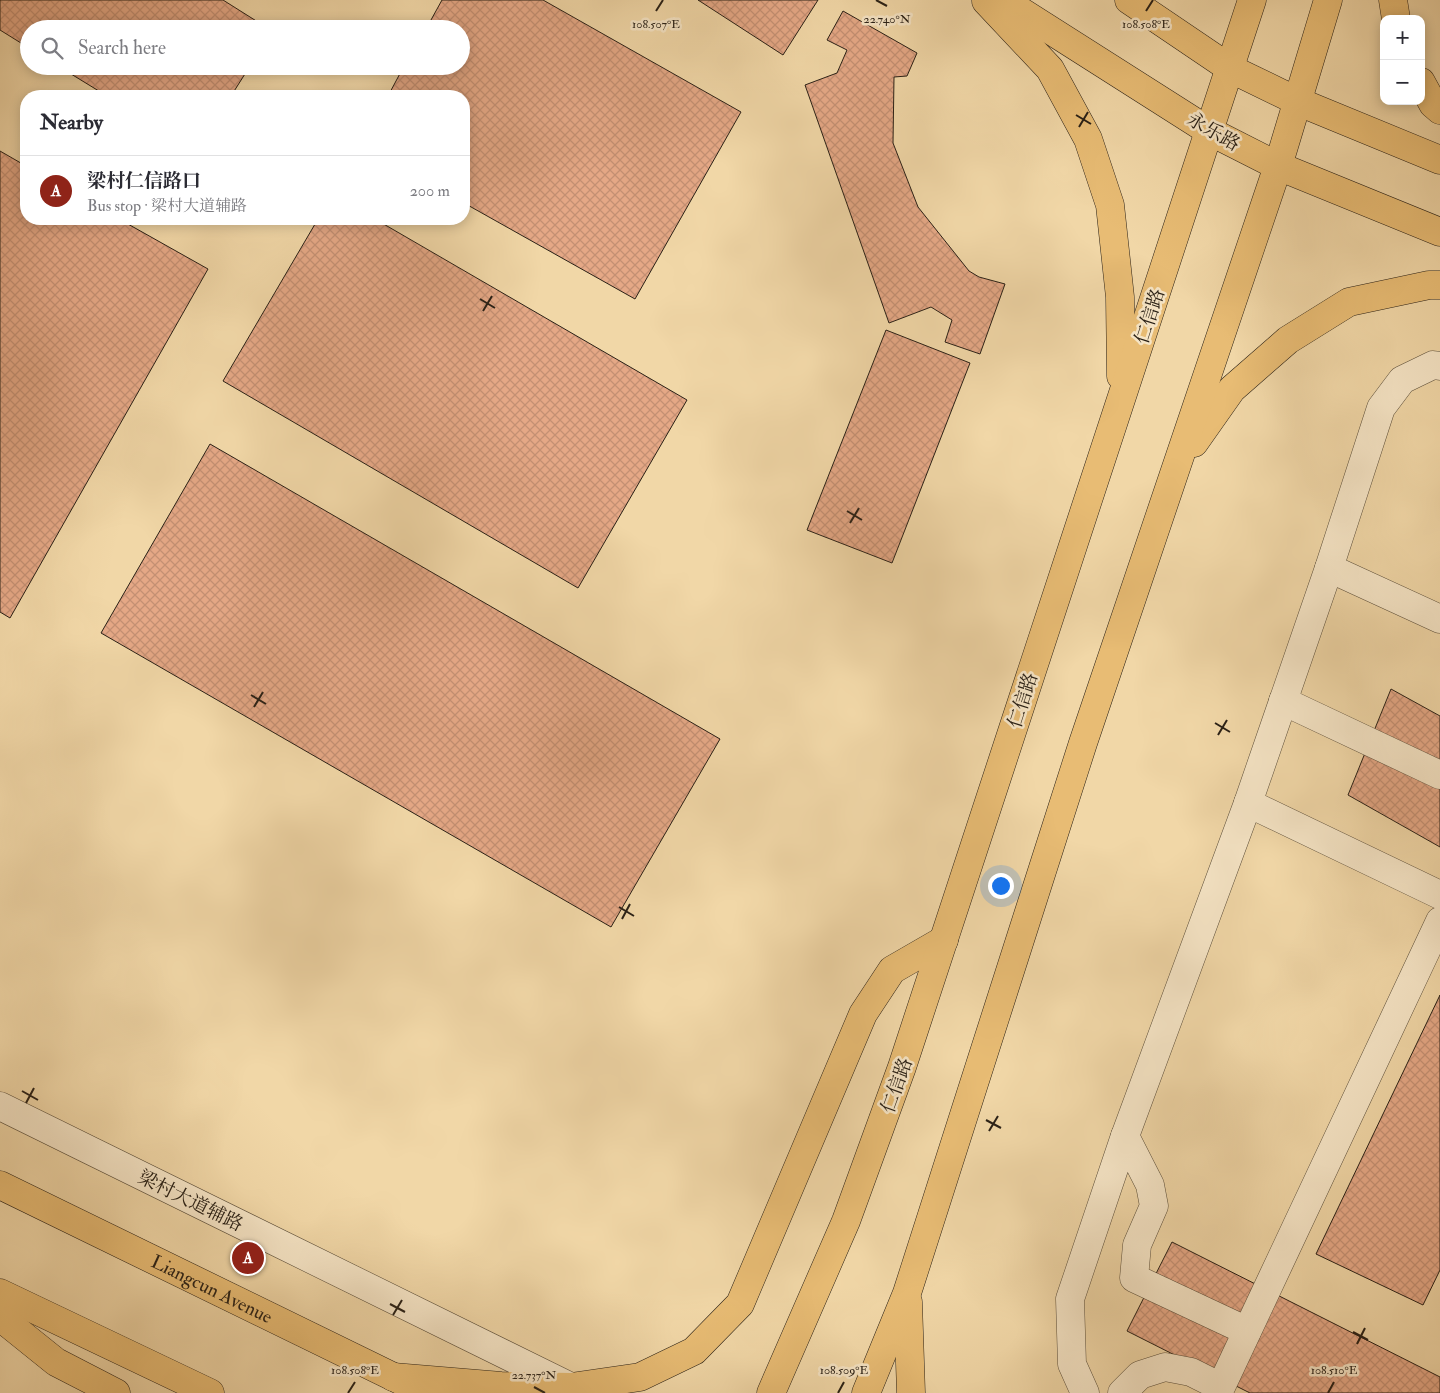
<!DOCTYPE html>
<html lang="en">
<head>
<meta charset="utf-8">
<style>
  body { margin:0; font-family:"IM FELL Double Pica","Noto Serif SC",serif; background:#f7f7f7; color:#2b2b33 }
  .controls { position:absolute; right:15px; top:15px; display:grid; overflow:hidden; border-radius:10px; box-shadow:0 2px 12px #0003 }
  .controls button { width:45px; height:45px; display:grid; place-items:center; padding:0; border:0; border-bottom:1px solid #e1e1e2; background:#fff; color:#2b2b33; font:25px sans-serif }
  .you { position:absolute; left:1000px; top:885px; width:18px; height:18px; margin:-12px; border:4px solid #fff; border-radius:50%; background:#1a73e8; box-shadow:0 0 0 8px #1a73e833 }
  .badge { display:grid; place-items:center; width:32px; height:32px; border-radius:50%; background:#8f2418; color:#fff; font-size:16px; font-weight:700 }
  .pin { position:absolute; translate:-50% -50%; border:2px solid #fff; box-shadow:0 1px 5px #0006 }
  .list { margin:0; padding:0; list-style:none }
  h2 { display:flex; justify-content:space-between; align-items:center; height:65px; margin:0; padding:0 20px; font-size:21px }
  h2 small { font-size:16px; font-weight:400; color:#7c7c81 }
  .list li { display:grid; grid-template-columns:32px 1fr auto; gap:15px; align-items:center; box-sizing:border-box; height:70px; padding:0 20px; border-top:1px solid #e1e1e2 }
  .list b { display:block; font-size:19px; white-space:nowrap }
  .list p { margin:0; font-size:16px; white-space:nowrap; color:#7c7c81 }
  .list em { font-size:16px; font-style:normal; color:#7c7c81 }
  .icon { flex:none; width:28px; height:28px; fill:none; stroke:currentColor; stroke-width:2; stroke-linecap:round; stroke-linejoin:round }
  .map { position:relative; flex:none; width:1440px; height:1393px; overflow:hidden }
  .search { position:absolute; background:#fff; box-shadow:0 2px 12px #0003; left:20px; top:20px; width:450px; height:55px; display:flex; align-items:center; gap:12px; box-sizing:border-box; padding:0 18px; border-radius:28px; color:#7c7c81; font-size:19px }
  .panel { position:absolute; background:#fff; box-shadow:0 2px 12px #0003; left:20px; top:90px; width:450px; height:135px; border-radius:20px }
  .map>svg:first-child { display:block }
  .building { fill:url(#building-cross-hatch); stroke:#292016 }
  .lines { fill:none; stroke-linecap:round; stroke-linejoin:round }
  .minor-casing { stroke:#5b4e3a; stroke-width:29 }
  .major-casing { stroke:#292016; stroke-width:29 }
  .minor { stroke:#f6e5c6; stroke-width:28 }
  .major { stroke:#e8bc74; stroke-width:28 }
  .ticks { fill:none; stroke:#292016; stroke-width:2 }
  .labels { text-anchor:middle; stroke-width:5; stroke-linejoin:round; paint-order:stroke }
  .street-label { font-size:19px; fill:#292016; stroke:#f6e5c6 }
  .ticks-label { font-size:12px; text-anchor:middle; fill:#292016; stroke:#f6e5c6; stroke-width:5; stroke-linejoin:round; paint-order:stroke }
</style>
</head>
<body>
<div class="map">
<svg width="1440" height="1393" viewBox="0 0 1440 1393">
  <defs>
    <pattern id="building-cross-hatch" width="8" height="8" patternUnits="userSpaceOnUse" patternTransform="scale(1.25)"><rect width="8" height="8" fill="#e5a886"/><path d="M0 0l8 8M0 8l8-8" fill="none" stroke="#c49073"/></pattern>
  </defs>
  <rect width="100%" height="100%" fill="#f1d7a7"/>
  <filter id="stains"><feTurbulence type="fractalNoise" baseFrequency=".004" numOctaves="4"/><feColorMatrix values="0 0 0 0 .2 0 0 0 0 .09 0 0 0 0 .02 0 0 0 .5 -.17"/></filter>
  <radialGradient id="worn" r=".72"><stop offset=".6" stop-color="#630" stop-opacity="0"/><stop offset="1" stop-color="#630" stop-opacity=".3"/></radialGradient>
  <g class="building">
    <polygon points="0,0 223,0 269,29 29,29 29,48 0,30"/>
    <polygon points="442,0 543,0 741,112 635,299 464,203 464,96 388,96 404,66 461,66 461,29 426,29"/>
    <polygon points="698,0 818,0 783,55"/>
    <polygon points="843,11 917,53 907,76 894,77 893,143 918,207 969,271 979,277 1005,284 980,354 945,342 952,320 931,307 889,323 805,85 837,73 847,50 827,40"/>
    <polygon points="58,66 250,66 231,96 107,96"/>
    <polygon points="0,151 26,166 26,219 119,219 208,269 10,618 0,612"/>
    <polygon points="318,219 375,219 687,400 578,588 223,381"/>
    <polygon points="886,330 970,363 892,563 807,530"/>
    <polygon points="210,444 720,739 611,927 101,633"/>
    <polygon points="1391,689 1440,716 1440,847 1348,795"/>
    <polygon points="1440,995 1440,1270 1423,1305 1316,1254"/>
    <polygon points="1172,1242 1440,1377 1440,1393 1250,1393 1127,1331"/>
  </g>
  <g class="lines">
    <defs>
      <g id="minor">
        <polyline points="1329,568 1440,619"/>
        <polyline points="1283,701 1440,775"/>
        <polyline points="1248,803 1329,568 1381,408 1402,380 1433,365 1440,366"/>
        <polyline points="0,1106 571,1387"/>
        <polyline points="1125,1136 1248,803 1440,895"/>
        <polyline points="1085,1393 1072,1364 1070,1299 1125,1136 1150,1185 1154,1206 1137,1245 1134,1278 1247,1331"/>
        <polyline points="1122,1393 1140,1375 1165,1367 1191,1372 1221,1387 1440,921"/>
      </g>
      <g id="major">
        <polyline points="1003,0 1209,131 1278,166 1440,232"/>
        <polyline points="1129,0 1231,69 1299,102 1440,160"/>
        <polyline points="1393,0 1396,19"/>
        <polyline points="986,1 1050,69 1088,139 1110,205 1120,297 1121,376"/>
        <polyline points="1421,82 1433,104 1440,110"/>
        <polyline points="1194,443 1232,389 1288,340 1349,302 1429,285 1440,285"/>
        <path id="s1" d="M0 1185 410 1385"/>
        <polyline points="0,1293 210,1393"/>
        <polyline points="908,1302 911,1393"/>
        <polyline points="0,1317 56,1362 116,1393"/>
        <polyline points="393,1377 501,1386 571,1387 640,1377 694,1351 740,1304 863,1014 892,970 944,940"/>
        <polyline points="771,1393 846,1221 902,1067 1252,0"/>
        <polyline points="866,1393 907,1293 1083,743 1278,166 1328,0"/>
      </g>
    </defs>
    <use href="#minor" class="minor-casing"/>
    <use href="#major" class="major-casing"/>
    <use href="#minor" class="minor"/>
    <use href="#major" class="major"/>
  </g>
  <path class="ticks" d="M876 0 887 6M656 11 663 0M1146 11 1153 0M1076 115 1091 124M1079 127 1088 112M480 299 495 308M483 311 492 296M847 511 862 520M850 523 859 508M251 695 266 704M254 707 263 692M1215 723 1230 732M1218 735 1227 720M619 907 634 916M622 919 630 904M22 1091 38 1100M26 1103 34 1088M986 1120 1001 1128M989 1131 998 1116M390 1304 405 1312M393 1315 402 1300M1353 1332 1368 1340M1357 1344 1365 1328M534 1387 545 1393M348 1393 355 1382M838 1393 844 1382M1328 1393 1334 1382"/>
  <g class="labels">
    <g class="street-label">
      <text transform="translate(1214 131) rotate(30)" y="7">永乐路</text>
      <text transform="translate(1149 316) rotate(-72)" y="7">仁信路</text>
      <text transform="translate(1022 700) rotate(-72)" y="7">仁信路</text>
      <text transform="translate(896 1085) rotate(-70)" y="7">仁信路</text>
      <text transform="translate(191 1200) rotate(26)" y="7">梁村大道辅路</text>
      <text dy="7" stroke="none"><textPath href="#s1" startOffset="236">Liangcun Avenue</textPath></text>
    </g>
  </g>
  <g class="ticks-label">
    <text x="887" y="23">22.740°N</text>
    <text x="656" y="28">108.507°E</text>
    <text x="1146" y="28">108.508°E</text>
    <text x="355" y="1374">108.508°E</text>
    <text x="844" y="1374">108.509°E</text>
    <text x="1334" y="1374">108.510°E</text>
    <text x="534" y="1379">22.737°N</text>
  </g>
  <rect width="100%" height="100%" filter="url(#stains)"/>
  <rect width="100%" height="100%" fill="url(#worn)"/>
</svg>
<div class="controls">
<button>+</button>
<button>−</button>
</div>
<div class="you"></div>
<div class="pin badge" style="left:248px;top:1258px">A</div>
<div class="search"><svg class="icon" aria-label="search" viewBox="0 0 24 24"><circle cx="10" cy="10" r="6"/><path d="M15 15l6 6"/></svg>Search here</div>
<section class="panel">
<h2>Nearby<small></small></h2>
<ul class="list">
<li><span class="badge">A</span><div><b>梁村仁信路口</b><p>Bus stop · 梁村大道辅路</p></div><em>200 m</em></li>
</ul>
</section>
</div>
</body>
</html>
